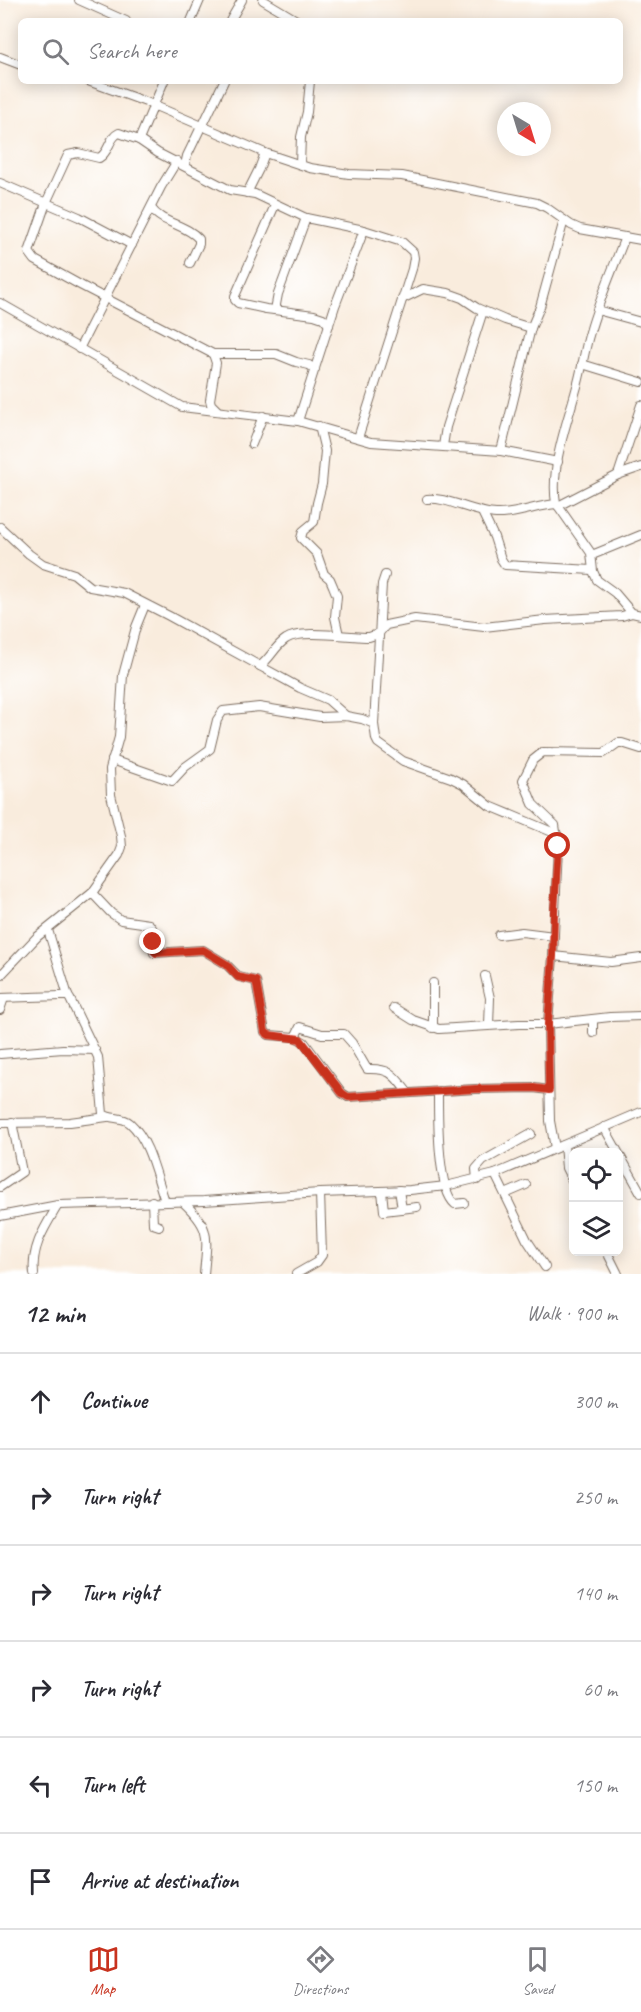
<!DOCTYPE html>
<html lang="en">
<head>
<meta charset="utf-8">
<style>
  body { margin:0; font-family:Caveat,sans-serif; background:#f2f2f3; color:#2b2b33 }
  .controls { position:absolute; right:18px; bottom:18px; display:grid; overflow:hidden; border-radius:9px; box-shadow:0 3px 15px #0003 }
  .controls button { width:54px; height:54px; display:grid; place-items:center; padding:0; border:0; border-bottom:2px solid #e1e1e2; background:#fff; color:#2b2b33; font:30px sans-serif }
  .compass { position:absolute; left:497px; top:102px; width:54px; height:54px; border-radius:50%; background:#fff; box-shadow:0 3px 15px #0003; rotate:142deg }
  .stop { position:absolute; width:18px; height:18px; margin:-14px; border:4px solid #c8321e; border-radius:50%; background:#fff }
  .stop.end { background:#c8321e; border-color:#fff; box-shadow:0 2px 6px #0008 }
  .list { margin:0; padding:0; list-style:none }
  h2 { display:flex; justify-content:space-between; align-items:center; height:78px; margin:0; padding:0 24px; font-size:26px }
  h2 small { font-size:20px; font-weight:400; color:#7c7c81 }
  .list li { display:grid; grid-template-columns:39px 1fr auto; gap:18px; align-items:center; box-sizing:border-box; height:96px; padding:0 24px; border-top:2px solid #e1e1e2 }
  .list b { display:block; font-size:22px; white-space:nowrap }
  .list em { font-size:20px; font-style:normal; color:#7c7c81 }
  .icon { flex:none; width:33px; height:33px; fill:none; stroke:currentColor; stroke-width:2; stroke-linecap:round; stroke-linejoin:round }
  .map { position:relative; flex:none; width:641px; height:1274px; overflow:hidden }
  .search { position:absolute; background:#fff; box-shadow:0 3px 15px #0003; left:18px; right:18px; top:18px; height:66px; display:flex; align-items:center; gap:15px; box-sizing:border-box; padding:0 21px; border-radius:9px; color:#7c7c81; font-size:22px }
  .sheet { height:654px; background:#fff }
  nav { display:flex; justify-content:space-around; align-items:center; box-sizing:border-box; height:84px; border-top:2px solid #e1e1e2; background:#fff; font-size:16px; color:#7c7c81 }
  nav a { display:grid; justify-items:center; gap:3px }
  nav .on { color:#c8321e }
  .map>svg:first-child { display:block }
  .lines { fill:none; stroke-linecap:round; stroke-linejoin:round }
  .minor-casing { stroke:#7e6e61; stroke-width:10 }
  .minor { stroke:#fff; stroke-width:8 }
  .route { stroke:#c8321e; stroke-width:8 }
</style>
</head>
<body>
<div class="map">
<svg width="641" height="1274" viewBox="0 0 641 1274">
  <rect width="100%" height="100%" fill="#fff"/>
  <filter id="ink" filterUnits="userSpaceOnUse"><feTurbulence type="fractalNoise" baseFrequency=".0167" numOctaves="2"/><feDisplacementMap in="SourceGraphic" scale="12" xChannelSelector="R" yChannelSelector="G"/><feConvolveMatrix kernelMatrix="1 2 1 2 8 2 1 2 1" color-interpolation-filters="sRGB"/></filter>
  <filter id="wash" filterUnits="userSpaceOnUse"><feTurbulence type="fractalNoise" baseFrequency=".008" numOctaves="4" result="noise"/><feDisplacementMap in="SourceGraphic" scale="24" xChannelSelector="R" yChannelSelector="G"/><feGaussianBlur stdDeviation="1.35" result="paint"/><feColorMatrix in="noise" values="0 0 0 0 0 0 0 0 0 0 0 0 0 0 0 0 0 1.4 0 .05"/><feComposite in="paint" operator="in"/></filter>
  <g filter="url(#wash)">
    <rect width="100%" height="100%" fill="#f9ecdd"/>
  </g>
  <g filter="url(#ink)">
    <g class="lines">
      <defs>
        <g id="minor">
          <polyline points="79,0 126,21"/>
          <polyline points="263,0 298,21"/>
          <polyline points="191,21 200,0"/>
          <polyline points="230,21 242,0"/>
          <polyline points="0,57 21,65"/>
          <polyline points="88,81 146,102 265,153 310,168 349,174 402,176 537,203 547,208 571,225 580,229 641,240"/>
          <path d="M164 81 139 140 119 133C108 138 110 152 99 158L78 153 68 155 46 203 29 252 35 260 82 286 213 354 216 363 210 400 211 404 217 410"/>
          <polyline points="202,127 224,81"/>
          <polyline points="139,140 158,153 230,190 255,194 306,218 364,230 402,242 413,252 414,258 412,269 358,438"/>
          <polyline points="300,164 301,137 307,112 310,81"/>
          <polyline points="185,165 187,156 201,127"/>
          <polyline points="0,183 79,217 132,245"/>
          <polyline points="247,193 259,169 265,153"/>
          <polyline points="275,205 235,296 235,300 238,303 266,309 314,315 323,318 329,325"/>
          <path d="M151 208C162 224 186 224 199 239V244L190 263"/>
          <path d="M625 237C613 269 599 300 590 332 584 351 582 371 576 390 567 423 550 468 556 503L591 553 593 571 597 580 615 593 632 613 641 615"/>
          <polyline points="402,299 423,289 448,293 462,298 477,308 505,320 531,328"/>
          <polyline points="0,303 182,407 298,421 371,442 501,451 558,462"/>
          <polyline points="275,310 278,294 306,218"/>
          <polyline points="597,310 641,322"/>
          <polyline points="79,349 161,187 177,161"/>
          <polyline points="213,354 276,354 296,362 309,365 315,369"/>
          <polyline points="582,364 641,382"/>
          <polyline points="298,421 335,306 364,230"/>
          <polyline points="319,426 325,451 322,484 317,503 314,522 303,531 301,538 317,554 324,574 330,579 333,586 337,596 335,617 339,635"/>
          <polyline points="252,444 263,416"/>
          <polyline points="443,446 446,427 483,311"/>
          <polyline points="501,451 531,328 540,307 564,220"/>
          <polyline points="618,475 641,405"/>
          <path d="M427 499C444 496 474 513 496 514 517 515 537 505 557 504"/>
          <polyline points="558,506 618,475 641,467"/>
          <polyline points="482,512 494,537 501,559 505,565 592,570"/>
          <polyline points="0,527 29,554 43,564 74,574 90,587 124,593 169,616 300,688 328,700 346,716"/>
          <polyline points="592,555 641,535"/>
          <path d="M260 666C271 658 275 646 286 639 300 629 349 637 369 637L378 634 386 625 415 619 484 627 545 620 622 616 632 613"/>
          <polyline points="374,724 382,584 385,575"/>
          <polyline points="112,760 172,781 185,767 210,749 217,720 223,711 259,707 320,717 346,716 362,719 374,724 376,739 378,743 403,761 451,778 463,784 490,806 557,834"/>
          <polyline points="92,893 111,913 121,920 149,924 152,928 154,953 203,950 226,964 239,977 256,981 265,1032 269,1035 295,1037 304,1042 342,1093 348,1097 475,1089 534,1088 549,1090"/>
          <polyline points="48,930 68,996"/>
          <polyline points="499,935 522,932 554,936"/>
          <polyline points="553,956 611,962 641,958"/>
          <polyline points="0,976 37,937 92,893 119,855 122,847 121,836 111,795 110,769 119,737 123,675 136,627 145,605"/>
          <polyline points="485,976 490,998 489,1025"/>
          <path d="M0 998 61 996H68L70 999 98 1057 103 1114C111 1120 122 1116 130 1123 150 1141 156 1176 165 1201"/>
          <polyline points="394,1008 413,1020 439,1029 519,1024 548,1024 610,1017 641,1016"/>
          <polyline points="0,1010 4,998"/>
          <polyline points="593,1019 593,1033"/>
          <polyline points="433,1028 433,983"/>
          <path d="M295 1037 300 1027 322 1034H344L352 1043 367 1069C391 1068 394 1075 408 1093"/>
          <polyline points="0,1054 63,1049 95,1050"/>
          <path d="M438 1091C438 1115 437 1190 455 1204L464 1203"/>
          <polyline points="0,1123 70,1122 107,1117"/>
          <polyline points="604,1127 641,1193"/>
          <polyline points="564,1145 566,1168 574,1184"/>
          <polyline points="555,1148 550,1121 548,1024 553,956 558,846 555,825 533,804 523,780 533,760 543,752 604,753 618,743 622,743 641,749"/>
          <polyline points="495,1174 527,1240 545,1267"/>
          <polyline points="477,1180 476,1169 483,1161 531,1134"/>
          <polyline points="0,1187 22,1172 12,1122"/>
          <polyline points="399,1190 402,1209"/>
          <polyline points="382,1191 384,1211 417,1207"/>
          <polyline points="505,1194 526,1185"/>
          <polyline points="152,1201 153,1224 159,1226"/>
          <path d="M183 1202C212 1229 207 1237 204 1274"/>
          <polyline points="0,1216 58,1205 204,1201 320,1193 410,1190 446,1186 495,1174 641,1112"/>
          <polyline points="607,1252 618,1274"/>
          <path d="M34 1274C31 1247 45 1227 58 1205"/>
          <polyline points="296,1274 317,1262 322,1255 320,1193"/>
        </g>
      </defs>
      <use href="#minor" class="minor-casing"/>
      <use href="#minor" class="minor"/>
    </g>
  </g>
  <g class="lines" filter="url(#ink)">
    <polyline class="route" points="153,942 153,950 156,953 203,950 226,964 238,977 256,981 265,1032 269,1035 300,1039 342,1093 348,1097 475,1089 534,1088 549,1090 548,1024 553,956 554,912 558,846"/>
  </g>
</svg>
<div class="controls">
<button><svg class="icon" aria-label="locate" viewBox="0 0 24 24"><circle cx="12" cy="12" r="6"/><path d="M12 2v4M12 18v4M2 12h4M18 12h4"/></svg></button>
<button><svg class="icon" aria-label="layers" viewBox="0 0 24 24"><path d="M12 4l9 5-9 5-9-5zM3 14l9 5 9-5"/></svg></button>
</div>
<svg class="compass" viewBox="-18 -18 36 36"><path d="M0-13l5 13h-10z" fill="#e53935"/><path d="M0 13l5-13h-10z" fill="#7c7c81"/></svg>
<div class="stop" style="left:558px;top:846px"></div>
<div class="stop end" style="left:153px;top:942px"></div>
<div class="search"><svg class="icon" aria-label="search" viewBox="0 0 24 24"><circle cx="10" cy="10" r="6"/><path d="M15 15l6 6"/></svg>Search here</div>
</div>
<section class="sheet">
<h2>12 min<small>Walk · 900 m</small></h2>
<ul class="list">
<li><svg class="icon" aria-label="ahead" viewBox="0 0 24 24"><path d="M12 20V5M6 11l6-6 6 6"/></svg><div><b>Continue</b></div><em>300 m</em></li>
<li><svg class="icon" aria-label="right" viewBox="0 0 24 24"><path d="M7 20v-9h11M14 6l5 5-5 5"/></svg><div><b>Turn right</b></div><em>250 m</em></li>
<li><svg class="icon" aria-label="right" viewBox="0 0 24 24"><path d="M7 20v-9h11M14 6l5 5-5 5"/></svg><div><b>Turn right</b></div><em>140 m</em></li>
<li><svg class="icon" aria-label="right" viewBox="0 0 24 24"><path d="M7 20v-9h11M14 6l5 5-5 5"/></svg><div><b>Turn right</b></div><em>60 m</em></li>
<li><svg class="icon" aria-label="left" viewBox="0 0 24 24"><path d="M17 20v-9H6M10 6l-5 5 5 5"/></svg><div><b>Turn left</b></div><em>150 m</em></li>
<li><svg class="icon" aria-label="arrive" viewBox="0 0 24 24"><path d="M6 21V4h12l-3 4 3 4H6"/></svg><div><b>Arrive at destination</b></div></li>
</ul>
</section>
<nav>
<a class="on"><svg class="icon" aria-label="map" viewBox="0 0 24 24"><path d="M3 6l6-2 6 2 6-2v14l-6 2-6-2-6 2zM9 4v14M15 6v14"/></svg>Map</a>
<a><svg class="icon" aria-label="directions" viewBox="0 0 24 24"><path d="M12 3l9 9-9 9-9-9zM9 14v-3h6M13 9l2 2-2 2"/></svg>Directions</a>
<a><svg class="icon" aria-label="saved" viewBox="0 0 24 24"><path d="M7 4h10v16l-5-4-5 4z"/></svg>Saved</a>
</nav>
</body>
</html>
